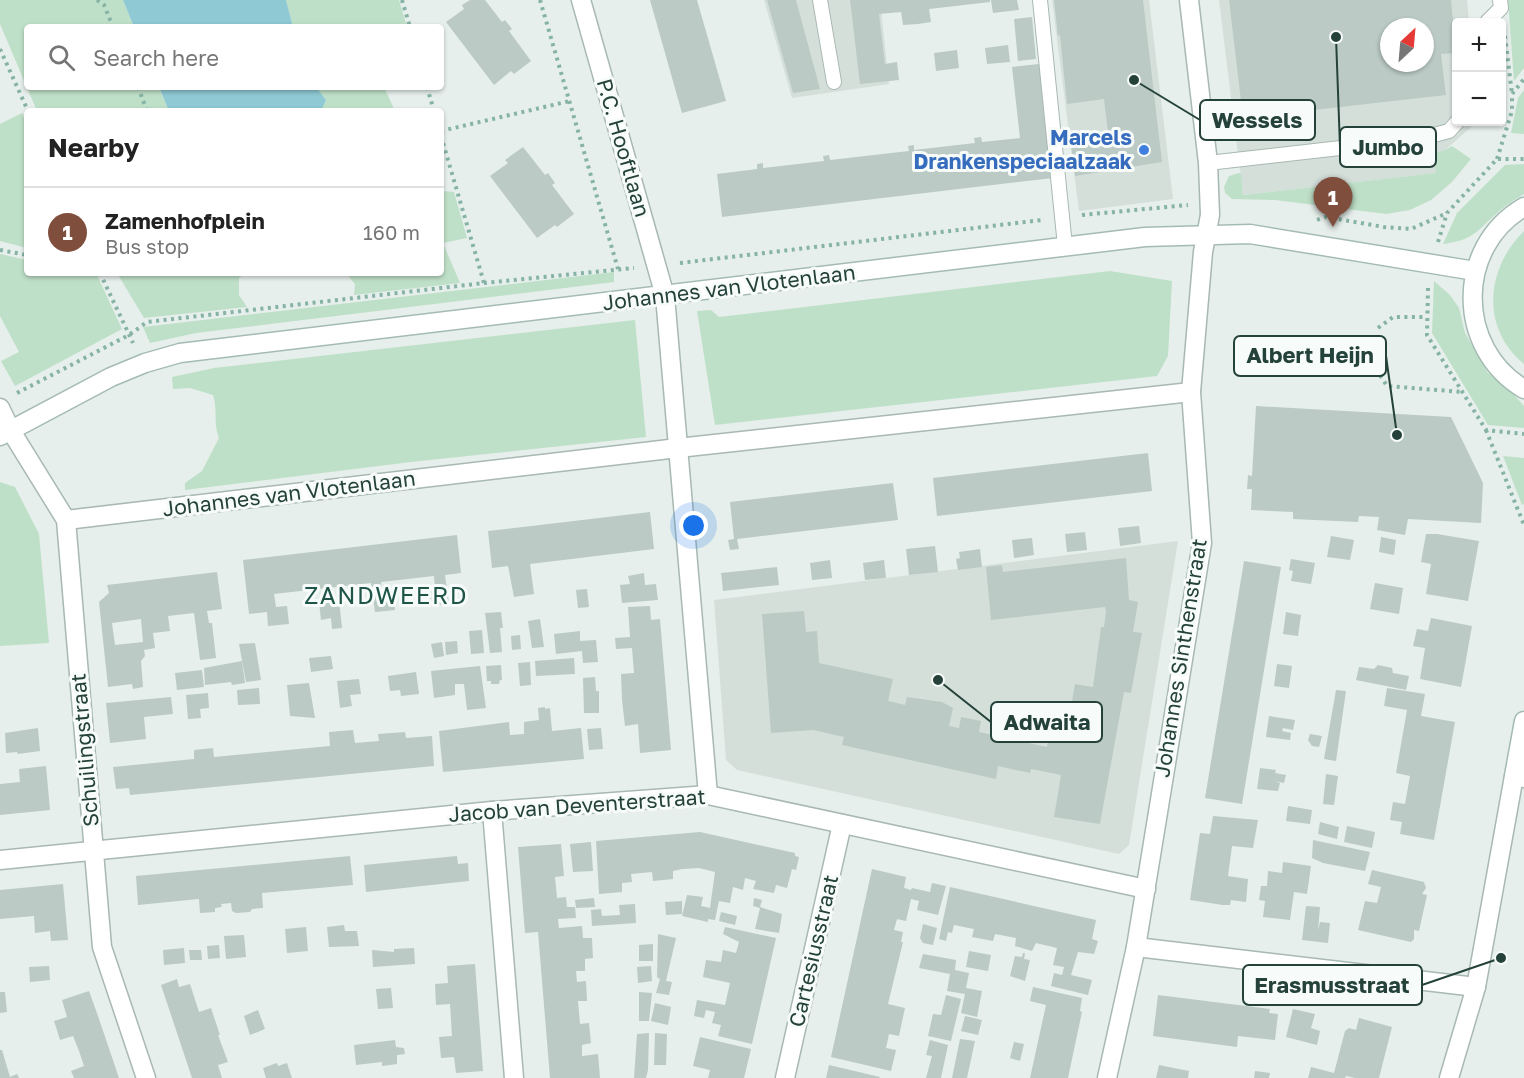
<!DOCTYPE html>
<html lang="en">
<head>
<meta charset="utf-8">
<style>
  body { margin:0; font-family:"Golos Text",sans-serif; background:#f6f6f6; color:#222 }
  .controls { position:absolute; right:18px; top:18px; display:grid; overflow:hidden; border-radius:6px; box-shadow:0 2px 4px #0004 }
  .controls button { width:54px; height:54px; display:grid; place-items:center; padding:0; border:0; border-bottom:2px solid #e0e0e0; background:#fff; color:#222; font:30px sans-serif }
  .compass { position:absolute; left:1380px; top:18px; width:54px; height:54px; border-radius:50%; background:#fff; box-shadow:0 2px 4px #0004; rotate:26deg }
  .you { position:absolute; left:694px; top:526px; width:21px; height:21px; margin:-15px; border:4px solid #fff; border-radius:50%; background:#1a73e8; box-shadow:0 0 0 9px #1a73e833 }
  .badge { display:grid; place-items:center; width:39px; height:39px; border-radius:50%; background:#804e3d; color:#fff; font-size:20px; font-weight:700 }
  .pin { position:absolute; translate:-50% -50px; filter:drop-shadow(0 2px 3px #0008) }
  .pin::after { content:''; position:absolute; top:32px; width:21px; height:18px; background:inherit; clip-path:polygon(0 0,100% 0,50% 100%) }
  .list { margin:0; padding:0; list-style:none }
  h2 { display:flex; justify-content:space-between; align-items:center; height:78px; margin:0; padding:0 24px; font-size:26px }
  h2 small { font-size:20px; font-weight:400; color:#767676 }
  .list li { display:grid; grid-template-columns:39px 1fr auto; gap:18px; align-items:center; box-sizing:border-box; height:90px; padding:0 24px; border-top:2px solid #e0e0e0 }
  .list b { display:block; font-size:22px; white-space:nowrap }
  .list p { margin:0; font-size:20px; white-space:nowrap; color:#767676 }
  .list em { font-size:20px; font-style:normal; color:#767676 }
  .icon { flex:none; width:33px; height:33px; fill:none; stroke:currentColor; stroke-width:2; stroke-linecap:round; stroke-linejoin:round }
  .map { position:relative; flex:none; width:1524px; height:1078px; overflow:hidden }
  .search { position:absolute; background:#fff; box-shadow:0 2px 4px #0004; left:24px; top:24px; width:420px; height:66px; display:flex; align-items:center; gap:15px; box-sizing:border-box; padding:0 21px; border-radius:6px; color:#767676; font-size:22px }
  .panel { position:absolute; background:#fff; box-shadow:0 2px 4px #0004; left:24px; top:108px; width:420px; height:168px; border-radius:6px }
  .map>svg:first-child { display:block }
  .built { fill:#d4dfda; fill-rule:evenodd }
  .green { fill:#bfe0c8 }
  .water { fill:#8ec9d4 }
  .building { fill:#bbcac4; fill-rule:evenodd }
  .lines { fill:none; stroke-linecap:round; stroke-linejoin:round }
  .lane-casing { stroke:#a8b8b2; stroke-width:16 }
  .street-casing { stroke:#a8b8b2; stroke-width:21 }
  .secondary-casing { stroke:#a4bbb3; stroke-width:21 }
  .path { stroke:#86b3a5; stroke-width:4; stroke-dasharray:3 4.5; stroke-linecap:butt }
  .lane { stroke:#fff; stroke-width:14 }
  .street { stroke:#fff; stroke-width:18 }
  .secondary { stroke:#fff; stroke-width:18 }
  .shop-dot { fill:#3f7fe0; stroke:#f7fbf9; stroke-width:2 }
  .labels { text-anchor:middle; stroke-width:6; stroke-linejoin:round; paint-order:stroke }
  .shop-label { font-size:21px; font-weight:bold; fill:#366cbe; stroke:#f7fbf9; text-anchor:end }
  .street-label { font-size:21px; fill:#24423a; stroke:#f7fbf9 }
  .quarter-label { font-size:24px; letter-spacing:1.5px; fill:#1f5548; stroke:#f7fbf9 }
  .leader { fill:none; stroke:#24423a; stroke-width:2 }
  .callout-dot { fill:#24423a; stroke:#f7fbf9; stroke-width:2 }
  .callout { fill:#f7fbf9; stroke:#24423a; stroke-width:2 }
  .callout-label { font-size:22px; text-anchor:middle; font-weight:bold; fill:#24423a }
</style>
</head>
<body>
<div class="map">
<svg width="1524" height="1078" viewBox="0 0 1524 1078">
  <rect width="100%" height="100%" fill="#e6efeb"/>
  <g class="built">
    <polygon points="764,0 880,0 889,84 792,98"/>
    <polygon points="1052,0 1149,0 1173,199 1079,211"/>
    <path d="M1219 0H1467L1469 22H1456V122H1477L1445 150 1437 173 1243 195ZM1389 27H1425V63H1389Z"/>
    <polygon points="1178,541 1129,845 1119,854 737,770 726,760 714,600"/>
  </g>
  <g class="green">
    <polygon points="0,0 123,0 134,27 27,27 27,87 159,87 169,111 37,111 0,24"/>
    <polygon points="286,0 399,0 407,27 293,27"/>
    <polygon points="1508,0 1524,0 1524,68 1514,81"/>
    <polygon points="316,87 384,87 395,111 321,111 326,100"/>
    <polygon points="1524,90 1524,134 1511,133 1518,98"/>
    <polygon points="22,113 27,125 27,248 0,241 0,124"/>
    <polygon points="1452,146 1471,159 1452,182 1431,200 1410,210 1386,214 1275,200 1232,199 1225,193 1224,187 1229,176 1239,173 1241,174 1243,195 1436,173 1434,153 1445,150"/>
    <path d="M1524 164V194C1515 200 1504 206 1496 214 1476 232 1473 240 1443 244L1457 213 1505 165Z"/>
    <polygon points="441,186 444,191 454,192 467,238 443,243 460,283 354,295 355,284 346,273 441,273"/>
    <path d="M1524 231V364C1480 328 1486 268 1524 231Z"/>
    <polygon points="0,254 27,260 27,273 87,273 97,275 122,329 15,386 1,361 19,352 0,316"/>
    <polygon points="1110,271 1172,281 1168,356 1157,376 715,425 697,311 711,310 719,317"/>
    <polygon points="614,272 614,282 196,333 150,343 143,327"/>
    <polygon points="117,273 246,273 239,278 239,295 247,307 144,318"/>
    <polygon points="1434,281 1450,295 1459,308 1465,333 1488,373 1508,388 1524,406 1524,428 1488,425 1432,333"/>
    <path d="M635 320 646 437 411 462 185 490V483L202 471 219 438C213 424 218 410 213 395L190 388 173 389 172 377 214 368Z"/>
    <polygon points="1503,456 1524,458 1524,504 1522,505"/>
    <polygon points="0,482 15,487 39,534 49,643 0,646"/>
  </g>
  <g class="water">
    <polygon points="123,0 286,0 293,27 134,27"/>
    <polygon points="159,87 316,87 326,100 321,111 169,111"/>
  </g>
  <g class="building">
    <polygon points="470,0 485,0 502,22 505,20 512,29 509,31 531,61 514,74 511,71 494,85 446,22 464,9 462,5"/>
    <polygon points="650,0 697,0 726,101 682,113"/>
    <polygon points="767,0 796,0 820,89 793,93"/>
    <polygon points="850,0 990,0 990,2 929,9 931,22 918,24 903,25 901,12 879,14 885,64 897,62 899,80 860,84"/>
    <polygon points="991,0 1017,0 1019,10 993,13"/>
    <polygon points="1054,0 1143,0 1162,162 1075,176 1070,137 1108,132 1104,99 1067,104 1060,35 1058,36"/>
    <path d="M1229 0H1451L1456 53 1441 54 1446 95 1243 118ZM1389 27H1425V63H1389Z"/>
    <polygon points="1032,17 1036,59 1018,61 1014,19"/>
    <polygon points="1008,45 1010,62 987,64 985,48"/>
    <polygon points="957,50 959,68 936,71 934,53"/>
    <polygon points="1039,64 1053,178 722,217 717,174 757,169 757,164 763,163 763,168 824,161 823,156 829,155 830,160 909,151 908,146 914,145 914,150 975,143 974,138 981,137 982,142 1020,138 1012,67"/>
    <polygon points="523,147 545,175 548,173 555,183 552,185 574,214 557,227 555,225 537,238 490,176 508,163 505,160"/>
    <polygon points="1256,406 1451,417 1483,483 1481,523 1408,519 1405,535 1377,530 1379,517 1359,516 1358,522 1293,519 1293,512 1251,510 1252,489 1247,489 1248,475 1252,476"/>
    <polygon points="1148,453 1152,491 937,516 933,478"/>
    <polygon points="893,483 898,520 737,539 739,549 730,550 728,540 734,539 730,502"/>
    <polygon points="650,512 654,549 530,564 534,594 514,597 508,566 492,568 488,531"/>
    <polygon points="1139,526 1141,543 1120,546 1118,528"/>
    <polygon points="1085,532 1087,550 1067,552 1065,534"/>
    <polygon points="1426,534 1437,534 1479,541 1468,601 1426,594 1431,564 1421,562"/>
    <polygon points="457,535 461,573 445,575 449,604 428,606 426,590 435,589 434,576 381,582 382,595 393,594 395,610 375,612 371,583 274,594 276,607 287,606 289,624 268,626 267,612 249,614 243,560"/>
    <polygon points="1331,536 1354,540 1350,560 1327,557"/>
    <polygon points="1381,537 1396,540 1394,555 1379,552"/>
    <polygon points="1032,538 1034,555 1014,558 1012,540"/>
    <polygon points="935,546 938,572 909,575 906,549"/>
    <polygon points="980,549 982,567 958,570 956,559 960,558 959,552"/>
    <polygon points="1126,558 1129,600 1138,602 1133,632 1142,633 1131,693 1124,692 1100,824 1054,817 1061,775 1031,769 1030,773 998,766 996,779 842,745 844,737 813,730 771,733 762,614 804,611 806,632 817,631 819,663 893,679 888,701 905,705 907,697 942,702 953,708 949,726 959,728 961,717 981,721 979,732 1047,747 1049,735 1066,737 1075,684 1093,687 1101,627 1104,627 1106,612 1105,607 991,620 986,567 1002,565 1003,572"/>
    <polygon points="1291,559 1315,563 1311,584 1291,581 1293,571 1289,570"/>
    <polygon points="830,560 832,578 812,580 810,563"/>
    <polygon points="884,560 886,578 865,580 863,563"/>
    <polygon points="1244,561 1281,567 1242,804 1205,798"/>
    <polygon points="777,567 779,585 723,591 721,573"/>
    <path d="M217 572 222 609 207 611 209 623H212L216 658 200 660 194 613 168 616 170 631 153 633 155 648 144 650 145 656 141 661 143 687 133 689 132 684 108 687 99 602 109 593 107 585ZM141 619 143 642 115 645 112 623Z"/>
    <polygon points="644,573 645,585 656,584 658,600 622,603 620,585 630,584 628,576"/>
    <polygon points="1375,583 1403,588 1399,614 1370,609"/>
    <polygon points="587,589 589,607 578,608 576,590"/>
    <polygon points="339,600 342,628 332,629 331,618 321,620 319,602"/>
    <polygon points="650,606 651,620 660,619 671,750 640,753 638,724 625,726 622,700 621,674 634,673 632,648 616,649 615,638 630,637 628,607"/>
    <polygon points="501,612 503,628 500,628 502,652 490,653 485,613"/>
    <polygon points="1286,612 1301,615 1298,636 1283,634"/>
    <polygon points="1431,618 1472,626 1461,687 1420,679 1425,648 1413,646 1417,629 1428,631"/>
    <polygon points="540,619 544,647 532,648 528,621"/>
    <polygon points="482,630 484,653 471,654 469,631"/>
    <polygon points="580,631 580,641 596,640 598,662 583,663 582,651 556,654 554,634"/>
    <polygon points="520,635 521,649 512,650 511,636"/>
    <polygon points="457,641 458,653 446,655 445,642"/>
    <polygon points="442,642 444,656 434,658 431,644"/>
    <polygon points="255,643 261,680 246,682 239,644"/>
    <polygon points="331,656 333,669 311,672 309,658"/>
    <polygon points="574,658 575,674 536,676 535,661"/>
    <polygon points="242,661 245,683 232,685 231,682 205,685 204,668"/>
    <polygon points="530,662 531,685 520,686 518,663"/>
    <polygon points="1277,664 1292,666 1289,688 1274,686"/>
    <polygon points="501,665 502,680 500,680 499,684 491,684 491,681 487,681 486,666"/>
    <polygon points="1378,665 1392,668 1393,673 1409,676 1406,690 1356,680 1359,667 1374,669"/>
    <polygon points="480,666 486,708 467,710 464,684 455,684 455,695 434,698 431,671"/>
    <polygon points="202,670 204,687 177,690 175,673"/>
    <polygon points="416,672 419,694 401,696 400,690 390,691 388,676"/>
    <polygon points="595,677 596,691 599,691 599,713 584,713 583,678"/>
    <polygon points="359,679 361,694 350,695 352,706 340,708 337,681"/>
    <polygon points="309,683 315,718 290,716 287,685"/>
    <polygon points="259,688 260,704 238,705 237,690"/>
    <polygon points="1387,688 1425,694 1421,716 1455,722 1434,840 1400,834 1402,822 1390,820 1393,802 1405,804 1410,776 1396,773 1407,710 1384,706"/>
    <polygon points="1336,690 1346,691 1336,761 1324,759"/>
    <polygon points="208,693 209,708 200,709 201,718 188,719 186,695"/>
    <polygon points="171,697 173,714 144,717 146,739 110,743 106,703"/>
    <polygon points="545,707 545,709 550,708 552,731 581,728 584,759 443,772 439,731 509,722 510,735 524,734 524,722 539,720 538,708"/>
    <polygon points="1269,716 1295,720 1293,730 1283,728 1282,731 1291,733 1290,740 1266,737"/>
    <polygon points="38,728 40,751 18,754 17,752 6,753 5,733"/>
    <polygon points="601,728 603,749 589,750 587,729"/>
    <polygon points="353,730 355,743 379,741 378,734 405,732 406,738 432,736 434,766 130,795 129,788 116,789 113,767 194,759 194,750 213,748 214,757 330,746 329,732"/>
    <polygon points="1310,734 1322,736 1319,747 1312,746 1308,740"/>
    <polygon points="46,766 50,810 0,815 0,784 20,782 19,769"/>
    <polygon points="1260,768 1276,770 1275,773 1286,775 1284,783 1274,781 1280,783 1278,791 1257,789"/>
    <polygon points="1326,774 1338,776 1334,805 1323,804"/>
    <polygon points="1288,806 1312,810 1310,824 1286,821"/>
    <polygon points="1213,816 1258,820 1253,848 1232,846 1228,876 1248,879 1246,902 1231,900 1230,905 1223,905 1190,900 1200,833 1210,834"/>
    <polygon points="1320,822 1339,827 1337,839 1318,834"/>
    <polygon points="1347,826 1375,832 1372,848 1344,842"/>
    <polygon points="700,832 795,853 795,856 799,857 796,870 792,869 787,888 776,885 774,893 753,889 756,881 745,878 743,890 733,887 730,903 719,901 715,920 708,919 708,922 682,916 687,895 703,897 701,906 710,908 715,872 699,868 682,869 673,871 673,879 653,881 652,872 631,874 632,882 622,883 622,892 599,894 596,841"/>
    <polygon points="1313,840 1370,852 1365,871 1323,863 1312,858"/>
    <polygon points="591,842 593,871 573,872 570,844"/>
    <polygon points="561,844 564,876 555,877 557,898 566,897 567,907 575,907 576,918 558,919 559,928 582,926 583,938 592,938 593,958 585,959 585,971 576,971 577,982 586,981 587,1001 578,1001 580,1024 589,1023 591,1043 582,1045 582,1056 598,1054 600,1078 550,1078 538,932 525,933 518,847"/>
    <polygon points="350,856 353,885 262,893 263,908 252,909 250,912 236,913 232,911 231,903 221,904 222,907 215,908 215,912 200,913 199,899 138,905 136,876"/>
    <polygon points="457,856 458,864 468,863 469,881 366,892 364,865"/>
    <polygon points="1283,862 1311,866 1307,894 1294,892 1290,920 1263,917 1265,901 1259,900 1261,886 1267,886 1268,871 1282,873"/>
    <polygon points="872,869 906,877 904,888 911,890 912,888 930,892 932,883 946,886 938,915 917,910 919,901 911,899 906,921 897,919 894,930 903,932 901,942 903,942 888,1004 905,1008 899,1036 889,1034 886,1048 896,1050 891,1071 831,1057"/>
    <polygon points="1372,870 1424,882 1426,888 1422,894 1427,895 1419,931 1414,930 1414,939 1411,942 1358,930 1365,901 1377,903 1381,887 1368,884"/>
    <polygon points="63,884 68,940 51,941 50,931 35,933 34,916 0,919 0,890"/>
    <polygon points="950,887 1096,920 1092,939 1098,941 1094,954 1078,952 1071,975 1092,980 1088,995 1051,986 1054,973 1062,975 1064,967 1053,965 1057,948 1036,943 1032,951 1015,946 1016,938 995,934 993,941 972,937 974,929 954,925 952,933 948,932 946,941 939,939"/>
    <polygon points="594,898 595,907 576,908 575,900"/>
    <polygon points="754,898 762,900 760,907 782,914 779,933 755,929 760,908 753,906"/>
    <polygon points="682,901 682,914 666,915 665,902"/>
    <polygon points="635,904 636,923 592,926 591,910 601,909 602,916 620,915 619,905"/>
    <polygon points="1306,906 1320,907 1318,930 1320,922 1330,923 1328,943 1302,940"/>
    <polygon points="721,912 737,916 735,925 719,921"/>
    <polygon points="923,924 937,928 933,945 923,943 920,938"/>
    <polygon points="344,925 345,931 357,931 359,946 329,947 327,927"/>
    <polygon points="306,927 308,951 287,953 285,929"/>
    <polygon points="725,927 776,938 752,1044 718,1036 721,1025 712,1023 715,1012 706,1010 704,1018 694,1016 697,1000 725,1005 730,983 703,977 706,960 721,962 723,950 736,953 739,942 723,934"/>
    <polygon points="658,934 676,938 666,981 672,982 669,995 656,993 660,979 657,977"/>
    <polygon points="244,935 246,957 226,959 224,936"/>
    <polygon points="653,944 653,961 639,961 639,945"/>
    <polygon points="219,945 220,958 208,959 207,946"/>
    <polygon points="184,948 185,963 164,965 163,950"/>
    <polygon points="414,948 415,964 373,967 372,950 394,952 394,949"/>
    <polygon points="189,950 201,950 202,960 190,960"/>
    <polygon points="969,951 991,955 988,971 966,967"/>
    <polygon points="1023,953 1025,953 1024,959 1030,960 1025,981 1010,976 1015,956 1022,957"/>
    <polygon points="923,954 956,960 955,970 969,973 966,988 982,991 977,1017 961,1013 965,994 947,991 950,974 919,968"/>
    <polygon points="475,964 483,1071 456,1073 454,1057 441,1058 439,1037 452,1036 450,1004 436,1005 435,984 448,983 447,966"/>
    <polygon points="49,966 50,980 30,982 29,967"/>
    <polygon points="651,966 652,981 638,983 637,967"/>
    <polygon points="177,979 179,987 190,984 199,1012 211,1008 220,1035 218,1035 228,1062 218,1065 222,1078 192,1078 161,985"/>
    <polygon points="1033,987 1082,998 1080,1011 1082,1012 1068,1078 1030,1078 1046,1005 1030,1001"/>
    <polygon points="391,988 393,1008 378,1009 376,989"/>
    <polygon points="89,991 98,1016 119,1078 74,1078 71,1071 84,1066 79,1051 73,1036 60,1040 57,1030 54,1021 67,1017 62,1000"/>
    <polygon points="0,992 5,992 7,1012 0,1013"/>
    <polygon points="639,992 652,993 649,1021 639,1021"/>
    <polygon points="946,995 961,999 951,1041 928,1036 933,1014 941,1015"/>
    <polygon points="1158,995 1270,1009 1269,1013 1278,1014 1275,1040 1238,1036 1237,1047 1153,1036"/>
    <polygon points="655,1003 671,1007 668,1025 651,1021"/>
    <polygon points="1293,1009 1315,1014 1311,1028 1320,1031 1317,1045 1286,1037"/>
    <polygon points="258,1010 265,1029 250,1035 244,1016"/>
    <polygon points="965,1016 982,1020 978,1035 961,1031"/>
    <polygon points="1359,1018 1392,1027 1379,1078 1355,1078 1346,1076 1345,1078 1308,1078 1311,1067 1334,1073 1345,1031 1349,1028 1356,1030"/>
    <polygon points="649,1033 648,1070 646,1078 634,1078 637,1034"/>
    <polygon points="655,1033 667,1034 666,1065 654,1065"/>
    <polygon points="700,1037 751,1049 744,1078 708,1078 710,1070 693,1066"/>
    <polygon points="960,1039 975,1041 967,1078 952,1078"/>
    <polygon points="395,1040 396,1047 404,1048 405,1054 397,1055 397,1064 382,1066 382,1062 356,1065 354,1045"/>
    <polygon points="930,1040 948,1045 941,1078 926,1078 932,1056 926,1055"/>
    <polygon points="1014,1042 1024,1044 1020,1061 1010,1058"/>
    <polygon points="0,1050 2,1050 10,1077 17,1074 19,1078 0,1078"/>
    <polygon points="277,1063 278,1066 287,1063 292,1078 266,1078 263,1068"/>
    <polygon points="829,1065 880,1077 879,1078 826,1078"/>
    <polygon points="1159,1065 1189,1071 1188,1078 1156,1078"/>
    <polygon points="1255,1071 1270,1073 1269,1078 1254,1078"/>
  </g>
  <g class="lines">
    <defs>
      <g id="lane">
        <polyline points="820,0 834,82"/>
        <polyline points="1040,0 1065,246"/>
        <polyline points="1487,22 1501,8 1500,0"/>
        <polyline points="1208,163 1419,139 1449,131 1457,122"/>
      </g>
      <g id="street">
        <polyline points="581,0 665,296 708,795"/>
        <polyline points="0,408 11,431 66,520 102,947 146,1078"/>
        <polyline points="66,520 678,448 1191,392"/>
        <polyline points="492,811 514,1078"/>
        <polyline points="0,860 492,811 708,795 1146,889"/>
        <polyline points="1136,947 1476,987"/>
        <polyline points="785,1078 842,824"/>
        <polyline points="1107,1078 1136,947 1202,543 1191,392 1203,252 1210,215 1208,163 1189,0"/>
        <polyline points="1449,1078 1476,987 1514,776 1524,778"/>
      </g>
      <g id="secondary">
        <path d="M1524 207C1455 247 1456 349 1524 389"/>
        <polyline points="0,436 111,377 145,363 180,353 1145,237 1250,234 1475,271"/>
        <polyline points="1514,776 1524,721"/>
      </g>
    </defs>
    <use href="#lane" class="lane-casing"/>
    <use href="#street" class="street-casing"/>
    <use href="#secondary" class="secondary-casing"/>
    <g class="path">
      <polyline points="97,0 104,5 113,27"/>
      <polyline points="402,0 410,27"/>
      <polyline points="540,0 618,269"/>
      <polyline points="1505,36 1512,94"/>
      <polyline points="0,49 28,111"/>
      <polyline points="138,87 147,111"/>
      <polyline points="427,87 434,111"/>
      <polyline points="441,131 570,101"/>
      <polyline points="441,136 484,283"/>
      <polyline points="1497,159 1512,111 1512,94 1524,79"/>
      <polyline points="1082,215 1188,205"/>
      <polyline points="1317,220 1325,217 1384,227 1411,229 1447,213"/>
      <polyline points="1438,242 1447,213 1497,159 1524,159"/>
      <polyline points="0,250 27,255"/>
      <polyline points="680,263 1042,220"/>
      <polyline points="100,273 133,343"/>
      <polyline points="1428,288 1427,335 1486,430 1524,434"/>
      <polyline points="1378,328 1393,317 1426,317"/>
      <polyline points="1376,369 1387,386 1462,392"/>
      <polyline points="17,393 129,335 147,322 484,283 634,268"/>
      <polyline points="1486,430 1524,525"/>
    </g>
    <use href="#lane" class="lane"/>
    <use href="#street" class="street"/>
    <use href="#secondary" class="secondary"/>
  </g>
  <circle class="shop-dot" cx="1144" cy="150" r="6"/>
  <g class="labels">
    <g class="shop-label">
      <text x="1132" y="145">Marcels<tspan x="1132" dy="24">Drankenspeciaalzaak</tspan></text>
    </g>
    <g class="street-label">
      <text transform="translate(623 148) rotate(74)" y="7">P.C. Hooftlaan</text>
      <text transform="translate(729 288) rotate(-7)" y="7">Johannes van Vlotenlaan</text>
      <text transform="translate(289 494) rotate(-7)" y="7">Johannes van Vlotenlaan</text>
      <text transform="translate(1181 658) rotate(-81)" y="7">Johannes Sinthenstraat</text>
      <text transform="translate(85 750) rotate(-95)" y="7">Schuilingstraat</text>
      <text transform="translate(577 806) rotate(-4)" y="7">Jacob van Deventerstraat</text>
      <text transform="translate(814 951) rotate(-77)" y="7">Cartesiusstraat</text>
    </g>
    <g class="quarter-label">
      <text x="386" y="604">ZANDWEERD</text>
    </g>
  </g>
  <path class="leader" d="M1134 80L1200 120M1336 37L1340 147M1397 435L1386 356M938 680L991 722M1501 958L1422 985"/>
  <g class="callout-dot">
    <circle cx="1134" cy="80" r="6"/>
    <circle cx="1336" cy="37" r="6"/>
    <circle cx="1397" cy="435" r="6"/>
    <circle cx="938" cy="680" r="6"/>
    <circle cx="1501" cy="958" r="6"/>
  </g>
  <g class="callout">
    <rect x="1200" y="100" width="115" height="40" rx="6"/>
    <rect x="1340" y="127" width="96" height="40" rx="6"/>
    <rect x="1234" y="336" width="152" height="40" rx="6"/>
    <rect x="991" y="702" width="111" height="40" rx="6"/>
    <rect x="1243" y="965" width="179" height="40" rx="6"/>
  </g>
  <g class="callout-label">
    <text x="1257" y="128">Wessels</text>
    <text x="1388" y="155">Jumbo</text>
    <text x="1310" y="363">Albert Heijn</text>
    <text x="1047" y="730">Adwaita</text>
    <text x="1332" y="993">Erasmusstraat</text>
  </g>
</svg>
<div class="controls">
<button>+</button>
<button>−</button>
</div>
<svg class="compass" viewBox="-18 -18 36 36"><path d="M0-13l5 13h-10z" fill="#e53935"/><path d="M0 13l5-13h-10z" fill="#767676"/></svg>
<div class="you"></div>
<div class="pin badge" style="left:1333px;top:227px">1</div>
<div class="search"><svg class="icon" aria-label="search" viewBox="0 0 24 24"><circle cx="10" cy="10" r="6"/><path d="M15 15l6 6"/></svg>Search here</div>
<section class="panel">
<h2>Nearby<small></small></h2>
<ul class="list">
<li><span class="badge">1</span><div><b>Zamenhofplein</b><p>Bus stop</p></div><em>160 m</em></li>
</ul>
</section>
</div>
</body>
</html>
